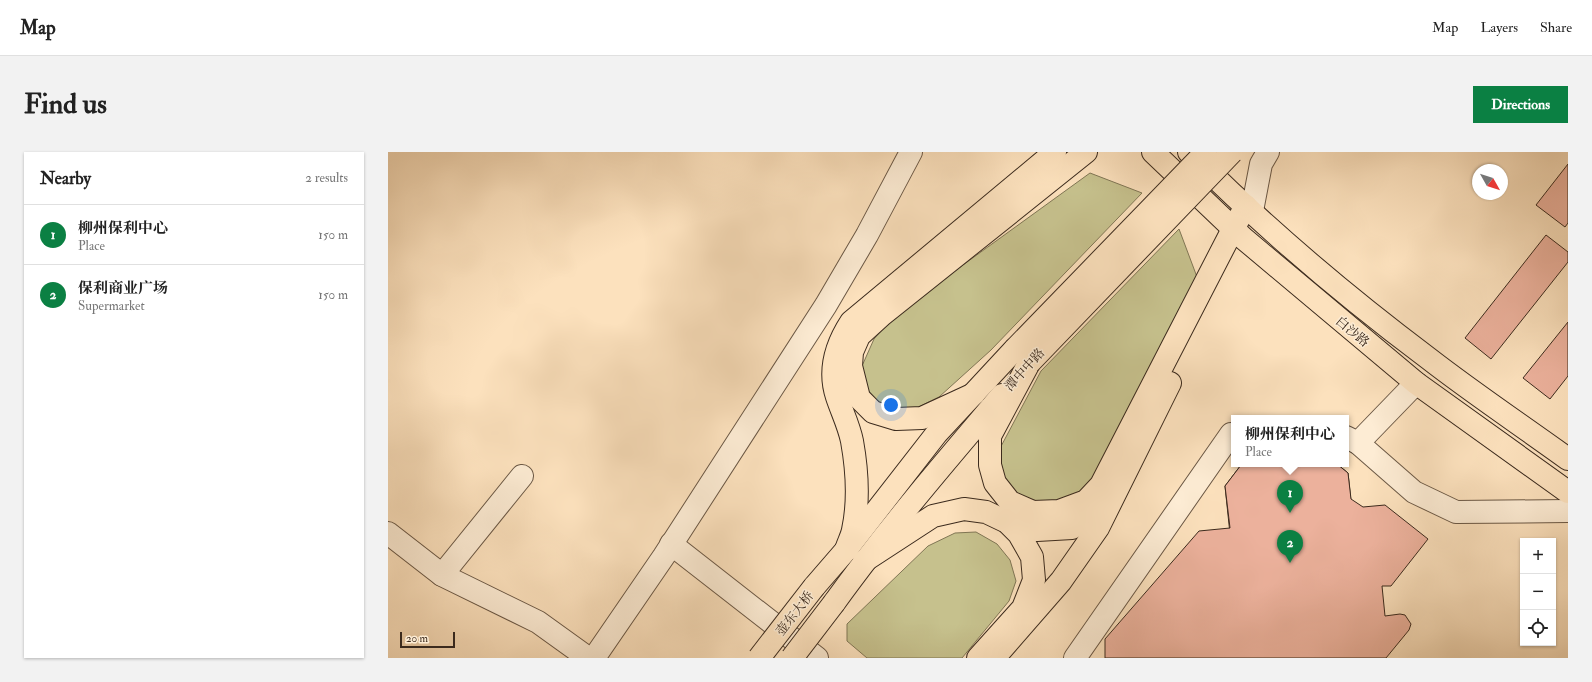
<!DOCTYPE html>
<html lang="en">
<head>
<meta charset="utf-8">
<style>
  body { margin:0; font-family:"IM FELL Double Pica","Noto Serif SC",serif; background:#f2f2f2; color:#222 }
  .controls { position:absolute; right:12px; bottom:12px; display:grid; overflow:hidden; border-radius:0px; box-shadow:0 1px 3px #0004 }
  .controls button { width:36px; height:36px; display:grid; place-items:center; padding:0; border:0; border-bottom:1px solid #e0e0e0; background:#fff; color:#222; font:20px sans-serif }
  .compass { position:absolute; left:1084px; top:12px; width:36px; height:36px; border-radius:50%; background:#fff; box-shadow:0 1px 3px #0004; rotate:129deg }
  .scale { position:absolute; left:12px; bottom:10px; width:55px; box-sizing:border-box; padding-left:4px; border:2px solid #3b2a1d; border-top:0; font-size:11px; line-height:14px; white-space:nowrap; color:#3b2a1d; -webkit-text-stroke:3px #fdecd4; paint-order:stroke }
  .you { position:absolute; left:503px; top:253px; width:14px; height:14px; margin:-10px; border:3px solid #fff; border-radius:50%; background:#1a73e8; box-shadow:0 0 0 6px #1a73e833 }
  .badge { display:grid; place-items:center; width:26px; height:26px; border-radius:50%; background:#0b8043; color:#fff; font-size:13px; font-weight:700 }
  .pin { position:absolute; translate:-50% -33px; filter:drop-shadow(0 1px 2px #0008) }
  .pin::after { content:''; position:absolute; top:21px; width:14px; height:12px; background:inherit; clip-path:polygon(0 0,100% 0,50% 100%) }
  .popup { position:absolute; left:843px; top:263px; width:118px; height:52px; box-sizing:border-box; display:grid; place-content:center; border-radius:0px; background:#fff; filter:drop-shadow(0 1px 3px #0005); font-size:13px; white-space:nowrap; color:#767676 }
  .popup b { font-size:15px; color:#222 }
  .popup::after { content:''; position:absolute; left:50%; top:100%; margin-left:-8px; border:8px solid transparent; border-top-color:#fff }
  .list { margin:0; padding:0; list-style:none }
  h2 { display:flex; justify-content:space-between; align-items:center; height:52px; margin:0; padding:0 16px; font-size:17px }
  h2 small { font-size:13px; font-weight:400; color:#767676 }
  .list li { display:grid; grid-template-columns:26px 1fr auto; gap:12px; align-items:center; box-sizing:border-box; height:60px; padding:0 16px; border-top:1px solid #e0e0e0 }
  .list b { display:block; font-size:15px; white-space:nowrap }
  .list p { margin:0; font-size:13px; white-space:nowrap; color:#767676 }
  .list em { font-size:13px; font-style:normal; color:#767676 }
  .icon { flex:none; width:22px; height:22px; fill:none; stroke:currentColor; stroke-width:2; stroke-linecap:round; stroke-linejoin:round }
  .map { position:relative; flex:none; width:1180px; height:506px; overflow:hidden; border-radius:0px }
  header { display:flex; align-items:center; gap:24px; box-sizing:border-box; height:56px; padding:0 20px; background:#fff; border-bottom:1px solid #e0e0e0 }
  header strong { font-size:19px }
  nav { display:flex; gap:22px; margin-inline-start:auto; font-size:14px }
  .intro { display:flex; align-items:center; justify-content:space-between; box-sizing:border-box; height:96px; padding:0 24px }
  h1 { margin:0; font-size:28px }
  .button { padding:10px 18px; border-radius:0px; background:#0b8043; color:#fff; font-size:14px; font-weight:700 }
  main { display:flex; gap:24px; padding:0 24px }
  aside { flex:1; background:#fff; border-radius:0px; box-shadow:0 1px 3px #0004 }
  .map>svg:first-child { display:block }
  .green { fill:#c6c18d; stroke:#807655 }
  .building { fill:#ecb19c; stroke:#3b2a1d }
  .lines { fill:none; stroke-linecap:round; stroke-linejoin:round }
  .minor-casing { stroke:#6b5845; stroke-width:24 }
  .major-casing { stroke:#3b2a1d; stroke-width:24 }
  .minor { stroke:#fdecd4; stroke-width:22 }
  .major { stroke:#fce1bd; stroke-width:22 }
  .major-bridge-casing { stroke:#3b2a1d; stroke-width:24; stroke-linecap:butt }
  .major-bridge { stroke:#fce1bd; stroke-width:22 }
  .labels { text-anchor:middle; stroke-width:3; stroke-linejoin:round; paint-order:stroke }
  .street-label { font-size:13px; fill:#3b2a1d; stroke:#fdecd4 }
</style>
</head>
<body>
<header>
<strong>Map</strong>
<nav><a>Map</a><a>Layers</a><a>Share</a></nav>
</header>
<div class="intro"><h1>Find us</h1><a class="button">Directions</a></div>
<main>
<aside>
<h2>Nearby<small>2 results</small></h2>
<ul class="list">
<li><span class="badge">1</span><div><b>柳州保利中心</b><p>Place</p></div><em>150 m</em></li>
<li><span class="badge">2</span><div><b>保利商业广场</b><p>Supermarket</p></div><em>150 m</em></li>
</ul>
</aside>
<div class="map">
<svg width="1180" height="506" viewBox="0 0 1180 506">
  <rect width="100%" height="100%" fill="#fce1bd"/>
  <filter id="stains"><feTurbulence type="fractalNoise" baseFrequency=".005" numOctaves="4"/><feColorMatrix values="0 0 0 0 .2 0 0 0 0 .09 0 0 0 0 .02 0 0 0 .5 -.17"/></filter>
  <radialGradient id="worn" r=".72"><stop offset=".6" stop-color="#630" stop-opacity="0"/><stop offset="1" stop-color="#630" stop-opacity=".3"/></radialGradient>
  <g class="green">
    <polygon points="702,21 754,41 603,198 551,245 516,262 494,254 479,237 474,214 486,187 510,160"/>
    <polygon points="791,77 809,125 710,327 688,347 660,356 630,346 612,323 610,300 653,219"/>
    <polygon points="588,380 609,392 622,408 628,429 621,449 574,506 479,506 459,489 459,472 540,394 567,381"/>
  </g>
  <g class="building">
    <polygon points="1180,12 1180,71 1177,75 1148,53"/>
    <polygon points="1158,83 1180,100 1180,110 1103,207 1077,186"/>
    <polygon points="1180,170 1180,224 1162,247 1135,226"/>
    <polygon points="863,312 949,312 960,321 969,406 952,427 868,436 846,420 837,334 853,313"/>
    <polygon points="863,312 949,312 960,321 963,347 975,355 997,353 1040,387 1003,434 994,434 997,464 1012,462 1017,463 1023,472 1021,478 998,506 717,506 717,487 811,379 842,376 837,334 853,313"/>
  </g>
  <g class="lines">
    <defs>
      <g id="minor">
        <polyline points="864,59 873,12 880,0"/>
        <polyline points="958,285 970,291 1026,340 1068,360 1180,359"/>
        <polyline points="970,291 1028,231"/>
        <polyline points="0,381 54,423 150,470 200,506"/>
        <polyline points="283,392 429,506"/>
        <polyline points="54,423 134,324"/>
        <polyline points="206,506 276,404 438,153 479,83 523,0"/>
        <polyline points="687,506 843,282 846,282"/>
      </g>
      <g id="major">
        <polyline points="765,0 855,86 1028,231 1180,340"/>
        <path d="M801 0C875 74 956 143 1040 206 1085 241 1133 273 1180 307"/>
        <polyline points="641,211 602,284 602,313 607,331 622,350 645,360 671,359 698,349 713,333 845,77 858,54"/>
        <polyline points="586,242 534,266 508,267 485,260 471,246 463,214 464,200 471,184 494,163 698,0"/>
        <polyline points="619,370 649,378 684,376 707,363 720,351"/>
        <path d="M458 398C460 391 464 384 465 378 471 350 469 317 464 289 461 274 454 260 449 245 440 218 448 193 463 170L667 0"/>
        <polyline points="476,409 545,364 576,357 598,360 619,370 631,382 644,405 646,428 635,456 590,506"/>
        <polyline points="426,435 458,398 549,281 627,197"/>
        <path d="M446 451C498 379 556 311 614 243"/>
        <polyline points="606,506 673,429 710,376 782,231"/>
      </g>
    </defs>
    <use href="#minor" class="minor-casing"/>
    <use href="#major" class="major-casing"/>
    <use href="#minor" class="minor"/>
    <use href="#major" class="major"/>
    <defs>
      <g id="major-bridge">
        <polyline points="627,197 818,0"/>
        <polyline points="641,211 844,0"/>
        <polyline points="371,506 426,435"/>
        <polyline points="404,506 446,451"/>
      </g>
    </defs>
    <use href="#major-bridge" class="major-bridge-casing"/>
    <use href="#major-bridge" class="major-bridge"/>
  </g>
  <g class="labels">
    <g class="street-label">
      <text transform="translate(965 179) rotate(40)" y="5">白沙路</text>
      <text transform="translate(636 217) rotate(-48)" y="5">潭中中路</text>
      <text transform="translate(406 461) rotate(-52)" y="5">壶东大桥</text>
    </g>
  </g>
  <rect width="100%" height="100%" filter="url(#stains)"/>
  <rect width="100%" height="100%" fill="url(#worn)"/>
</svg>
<div class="controls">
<button>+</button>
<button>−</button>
<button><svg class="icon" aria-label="locate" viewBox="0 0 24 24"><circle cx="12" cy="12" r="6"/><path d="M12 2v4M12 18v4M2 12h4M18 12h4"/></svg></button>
</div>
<svg class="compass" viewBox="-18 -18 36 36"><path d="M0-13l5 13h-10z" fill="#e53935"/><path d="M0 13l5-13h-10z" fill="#767676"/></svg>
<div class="scale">20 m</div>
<div class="you"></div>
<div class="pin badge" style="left:902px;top:361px">1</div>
<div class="popup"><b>柳州保利中心</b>Place</div>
<div class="pin badge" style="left:902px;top:411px">2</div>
</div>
</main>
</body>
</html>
